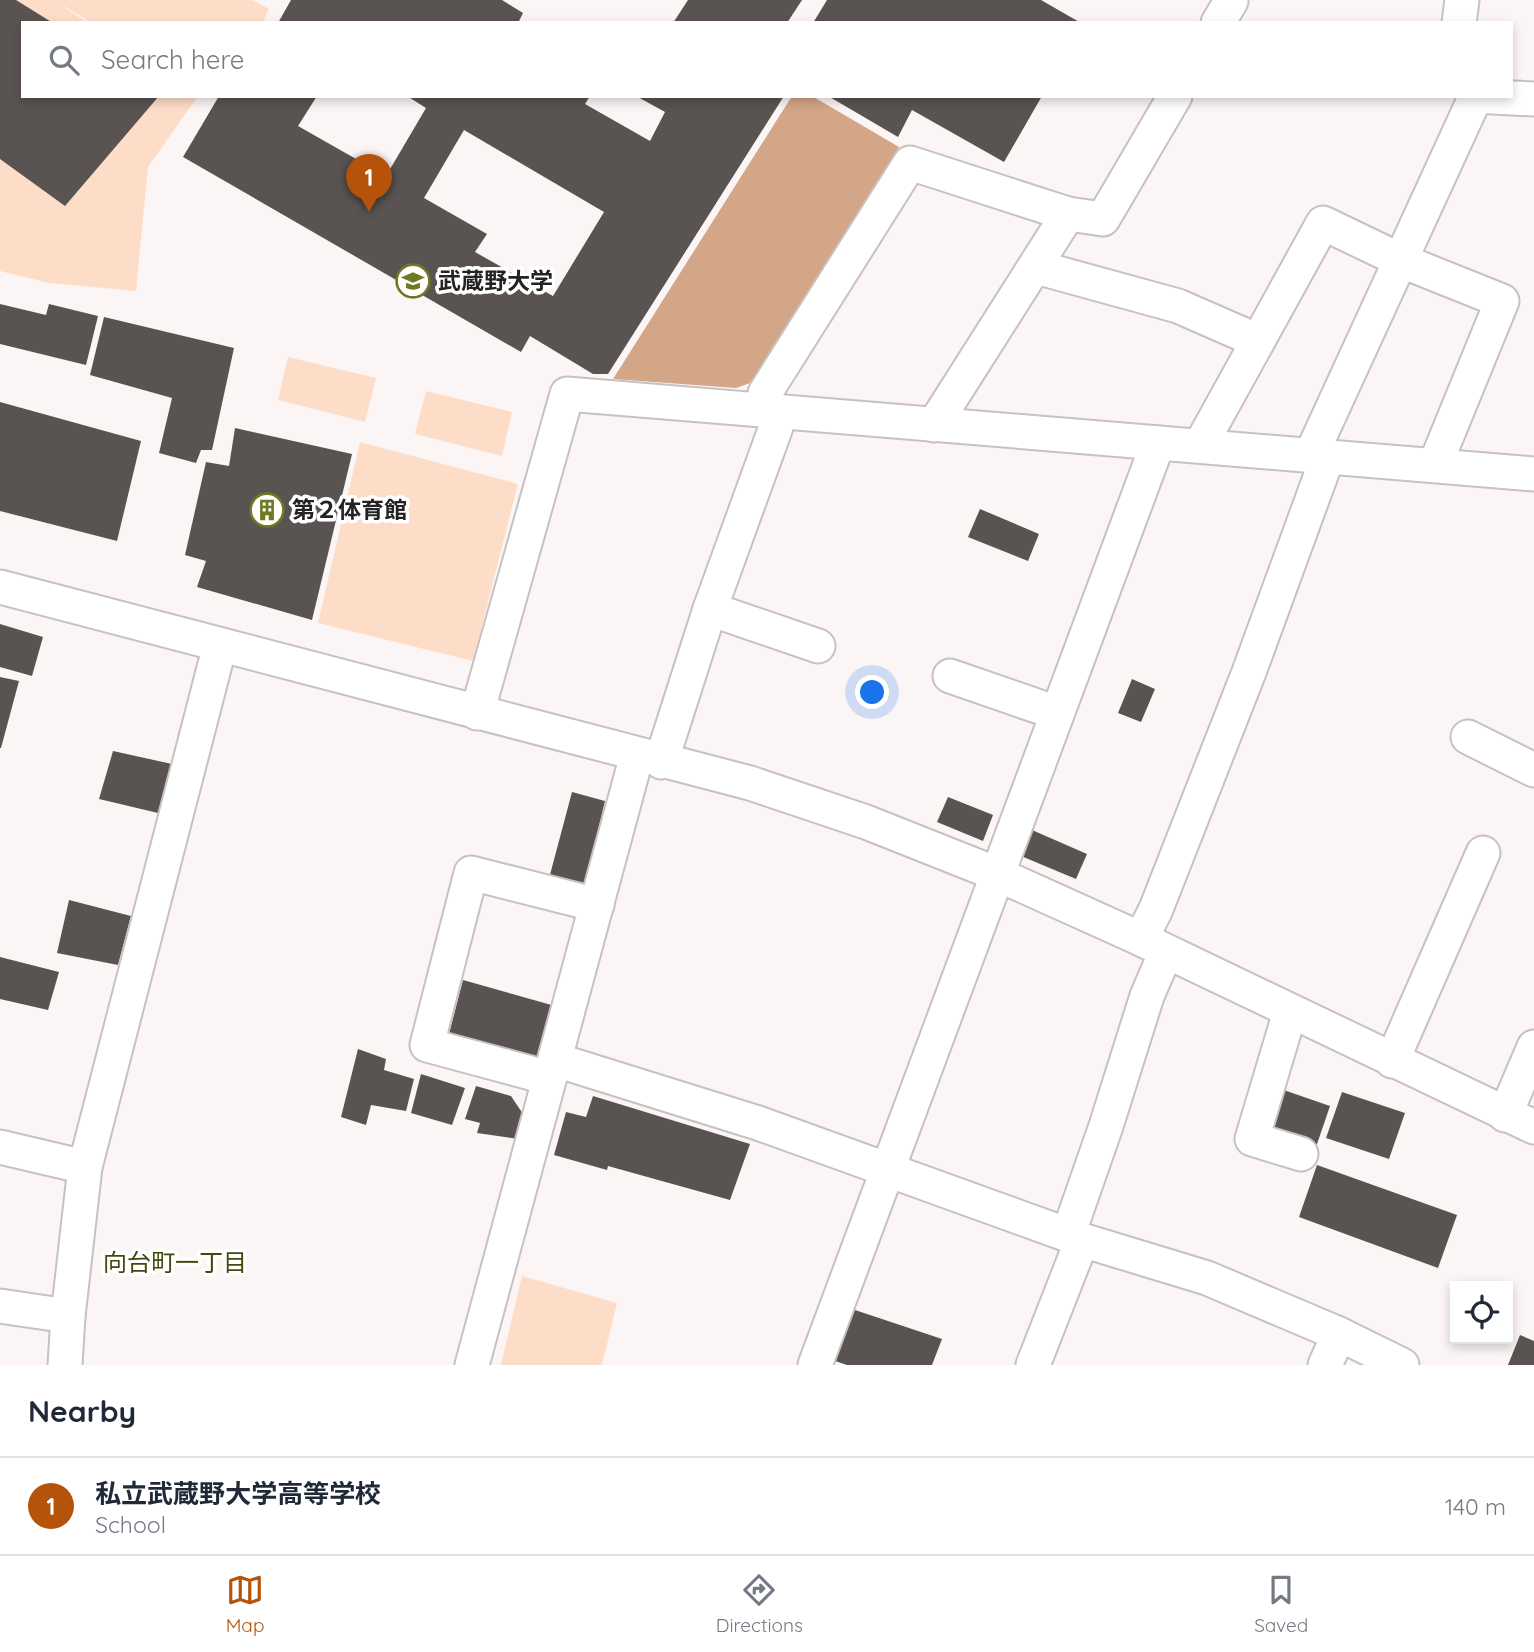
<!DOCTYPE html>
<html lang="en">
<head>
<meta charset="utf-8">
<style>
  body { margin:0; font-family:Quicksand,"Noto Sans JP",sans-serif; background:#f6f6f7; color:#1f2937 }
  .controls { position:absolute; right:21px; bottom:21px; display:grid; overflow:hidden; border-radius:0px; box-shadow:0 4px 10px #0003 }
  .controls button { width:63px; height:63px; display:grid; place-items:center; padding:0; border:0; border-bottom:2px solid #e0e1e3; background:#fff; color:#1f2937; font:35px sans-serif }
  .you { position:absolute; left:873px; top:693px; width:24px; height:24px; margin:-18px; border:5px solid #fff; border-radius:50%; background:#1a73e8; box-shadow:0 0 0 10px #1a73e833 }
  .badge { display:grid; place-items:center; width:46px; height:46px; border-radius:50%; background:#b45309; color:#fff; font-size:23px; font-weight:700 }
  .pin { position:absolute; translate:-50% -58px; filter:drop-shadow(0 2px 4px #0008) }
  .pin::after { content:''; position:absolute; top:37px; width:24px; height:21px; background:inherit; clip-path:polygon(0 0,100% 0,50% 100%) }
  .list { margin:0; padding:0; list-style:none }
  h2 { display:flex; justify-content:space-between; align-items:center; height:91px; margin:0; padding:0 28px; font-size:30px }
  h2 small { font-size:23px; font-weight:400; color:#747a83 }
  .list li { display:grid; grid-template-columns:46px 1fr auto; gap:21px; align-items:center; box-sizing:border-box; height:98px; padding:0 28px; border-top:2px solid #e0e1e3 }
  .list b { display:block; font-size:26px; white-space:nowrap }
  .list p { margin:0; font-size:23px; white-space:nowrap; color:#747a83 }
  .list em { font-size:23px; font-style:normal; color:#747a83 }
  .icon { flex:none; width:38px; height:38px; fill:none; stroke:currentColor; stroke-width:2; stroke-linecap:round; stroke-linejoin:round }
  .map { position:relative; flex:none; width:1534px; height:1365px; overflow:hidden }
  .search { position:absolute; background:#fff; box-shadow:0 4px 10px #0003; left:21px; right:21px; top:21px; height:77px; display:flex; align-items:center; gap:18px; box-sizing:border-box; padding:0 24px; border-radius:0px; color:#747a83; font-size:26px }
  .sheet { height:189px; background:#fff }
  nav { display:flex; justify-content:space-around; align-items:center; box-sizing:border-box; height:98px; border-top:2px solid #e0e1e3; background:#fff; font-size:19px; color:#747a83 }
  nav a { display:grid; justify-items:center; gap:4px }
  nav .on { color:#b45309 }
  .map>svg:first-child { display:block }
  .green { fill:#feddc8 }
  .forest { fill:#d3a688 }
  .building { fill:#595452; fill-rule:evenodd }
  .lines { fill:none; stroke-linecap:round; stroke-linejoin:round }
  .minor-casing { stroke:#c7c1c1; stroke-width:37 }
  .minor { stroke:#fff; stroke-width:33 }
  .labels { text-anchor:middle; stroke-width:7; stroke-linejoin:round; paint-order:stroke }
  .poi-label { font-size:23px; font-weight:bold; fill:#242222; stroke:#fff; text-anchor:start }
  .neighbourhood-label { font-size:24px; fill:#43490d; stroke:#fff }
</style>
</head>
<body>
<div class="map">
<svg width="1534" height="1365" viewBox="0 0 1534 1365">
  <rect width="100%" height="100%" fill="#fcf5f5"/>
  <g class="green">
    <polygon points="0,0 252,0 269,9 262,23 92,23 55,1 88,23 23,23 23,96 198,96 148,167 136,291 49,283 0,271"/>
    <polygon points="288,357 376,378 365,422 278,400"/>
    <polygon points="426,391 512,412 502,456 415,434"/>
    <polygon points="360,442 518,484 473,661 318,623"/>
    <polygon points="522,1276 617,1303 602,1365 501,1365"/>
  </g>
  <polygon class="forest" points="792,96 812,96 899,147 756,381 736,388 613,379"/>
  <g class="building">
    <polygon points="0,0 16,0 53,23 23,23 23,96 159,96 65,206 0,159"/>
    <polygon points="291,0 502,0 523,13 518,23 278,23"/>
    <polygon points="688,0 802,0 787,23 673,23"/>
    <polygon points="827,0 1041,0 1081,23 813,23"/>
    <path d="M219 96H317L298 126 386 176 426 108 407 96H590L585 104 650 141 665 112 636 96H784L608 374H593L530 336 521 352 183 157ZM464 130 604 212 553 296 475 252 487 234 424 198Z"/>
    <polygon points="828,96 1042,96 1004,162 912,110 898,137"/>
    <polygon points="0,304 46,315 49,304 98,316 86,365 0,344"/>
    <polygon points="104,317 234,348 212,450 201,450 196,463 159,453 172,398 90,375"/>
    <polygon points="0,402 141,441 117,541 0,511"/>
    <polygon points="235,428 352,454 312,620 197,587 206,561 185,555 206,462 229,466"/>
    <polygon points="980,509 1039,534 1028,561 968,537"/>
    <polygon points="0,624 43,637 32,676 0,667"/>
    <polygon points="0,677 19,681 1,748 0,748"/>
    <polygon points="1132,679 1155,689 1141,722 1118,713"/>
    <polygon points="113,751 172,764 158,813 99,799"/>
    <polygon points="572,792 605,801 583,895 547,886"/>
    <polygon points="948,797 993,815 983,841 937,822"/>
    <polygon points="1032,830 1087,854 1076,879 1021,856"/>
    <polygon points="69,900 131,916 118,965 57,953"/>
    <polygon points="0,957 59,972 48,1010 0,999"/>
    <polygon points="463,980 555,1006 542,1059 449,1034"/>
    <polygon points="358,1049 386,1059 384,1070 414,1079 406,1111 371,1105 366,1125 341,1117"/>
    <polygon points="421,1074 465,1088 452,1125 411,1113"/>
    <polygon points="476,1086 511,1096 523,1114 518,1139 477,1133 480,1123 465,1119"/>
    <polygon points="1275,1087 1330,1106 1316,1147 1261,1130"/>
    <polygon points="1342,1092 1405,1113 1389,1159 1326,1138"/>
    <polygon points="593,1096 750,1144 730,1200 608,1166 607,1170 554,1155 566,1112 586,1117"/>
    <polygon points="1317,1165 1457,1215 1438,1268 1299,1217"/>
    <polygon points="849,1308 942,1339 932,1365 847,1365 832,1360"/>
    <polygon points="1520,1335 1534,1341 1534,1365 1508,1365"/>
  </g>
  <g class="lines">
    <defs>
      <g id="minor">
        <polyline points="1218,23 1231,1"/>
        <polyline points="1459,23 1462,0"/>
        <polyline points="1473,96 1534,99"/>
        <polyline points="1036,267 1178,306 1258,341"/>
        <polyline points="934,425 1068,214"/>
        <polyline points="1200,446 1323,223 1402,261 1502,301 1435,465"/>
        <polyline points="1311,455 1475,98"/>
        <polyline points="0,587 750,783 866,822 997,874 1141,939 1534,1127"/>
        <polyline points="710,609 818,646"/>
        <polyline points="950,676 1057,713"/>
        <polyline points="477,713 567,394 1534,474"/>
        <polyline points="1468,737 1534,770"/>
        <polyline points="661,762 710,609 776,427 765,393 910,163 1068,214 1103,219 1175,96"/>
        <polyline points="1141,939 1156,909 1249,672 1328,456"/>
        <polyline points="1290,1012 1252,1139 1301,1154"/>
        <polyline points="556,1060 758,1123 1082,1240 1207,1278 1339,1334 1402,1365"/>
        <polyline points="1392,1061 1483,853"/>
        <polyline points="549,1078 427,1045 471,873 597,905"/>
        <polyline points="1505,1115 1534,1047"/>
        <polyline points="0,1147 85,1167"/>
        <polyline points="1068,1235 1106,1126 1147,996 1166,952"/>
        <polyline points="0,1306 68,1316"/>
        <polyline points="65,1365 68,1316 85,1167 220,645"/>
        <polyline points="472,1365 637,755"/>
        <polyline points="815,1365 1158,443"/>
        <polyline points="1033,1365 1082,1240"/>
        <polyline points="1325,1365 1339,1334"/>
      </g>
    </defs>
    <use href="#minor" class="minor-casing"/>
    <use href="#minor" class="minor"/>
  </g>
  <defs>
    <symbol id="university-ring" viewBox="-11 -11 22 22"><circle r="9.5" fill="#fff" stroke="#6f7822" stroke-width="1.5"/><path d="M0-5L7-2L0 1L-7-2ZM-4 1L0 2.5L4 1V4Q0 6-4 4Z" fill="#6f7822"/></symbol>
    <symbol id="building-ring" viewBox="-11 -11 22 22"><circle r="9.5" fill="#fff" stroke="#6f7822" stroke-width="1.5"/><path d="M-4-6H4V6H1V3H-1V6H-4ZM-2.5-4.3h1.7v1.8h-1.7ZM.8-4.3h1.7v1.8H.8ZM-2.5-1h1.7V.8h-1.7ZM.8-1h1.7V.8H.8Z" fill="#6f7822"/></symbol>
  </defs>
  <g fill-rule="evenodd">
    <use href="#university-ring" x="394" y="262" width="38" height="38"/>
    <use href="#building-ring" x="248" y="491" width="38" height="38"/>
  </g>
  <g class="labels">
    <g class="poi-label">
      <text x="438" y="289">武蔵野大学</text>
      <text x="292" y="518">第２体育館</text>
    </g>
    <g class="neighbourhood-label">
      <text x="175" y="1271">向台町一丁目</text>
    </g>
  </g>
</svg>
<div class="controls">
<button><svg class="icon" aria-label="locate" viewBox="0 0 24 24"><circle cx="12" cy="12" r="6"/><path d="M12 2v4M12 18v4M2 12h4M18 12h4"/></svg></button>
</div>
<div class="you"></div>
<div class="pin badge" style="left:369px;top:212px">1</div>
<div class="search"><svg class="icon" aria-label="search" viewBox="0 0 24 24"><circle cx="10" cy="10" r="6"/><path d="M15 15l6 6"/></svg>Search here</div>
</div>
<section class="sheet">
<h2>Nearby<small></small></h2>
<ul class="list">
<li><span class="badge">1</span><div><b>私立武蔵野大学高等学校</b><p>School</p></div><em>140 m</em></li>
</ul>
</section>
<nav>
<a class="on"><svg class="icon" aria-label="map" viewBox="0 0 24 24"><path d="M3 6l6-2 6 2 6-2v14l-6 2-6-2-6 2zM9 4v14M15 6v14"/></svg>Map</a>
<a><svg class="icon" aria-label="directions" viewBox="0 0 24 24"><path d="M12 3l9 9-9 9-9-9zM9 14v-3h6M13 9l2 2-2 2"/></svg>Directions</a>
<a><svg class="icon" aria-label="saved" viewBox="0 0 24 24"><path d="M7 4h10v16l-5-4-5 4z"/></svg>Saved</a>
</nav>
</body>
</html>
